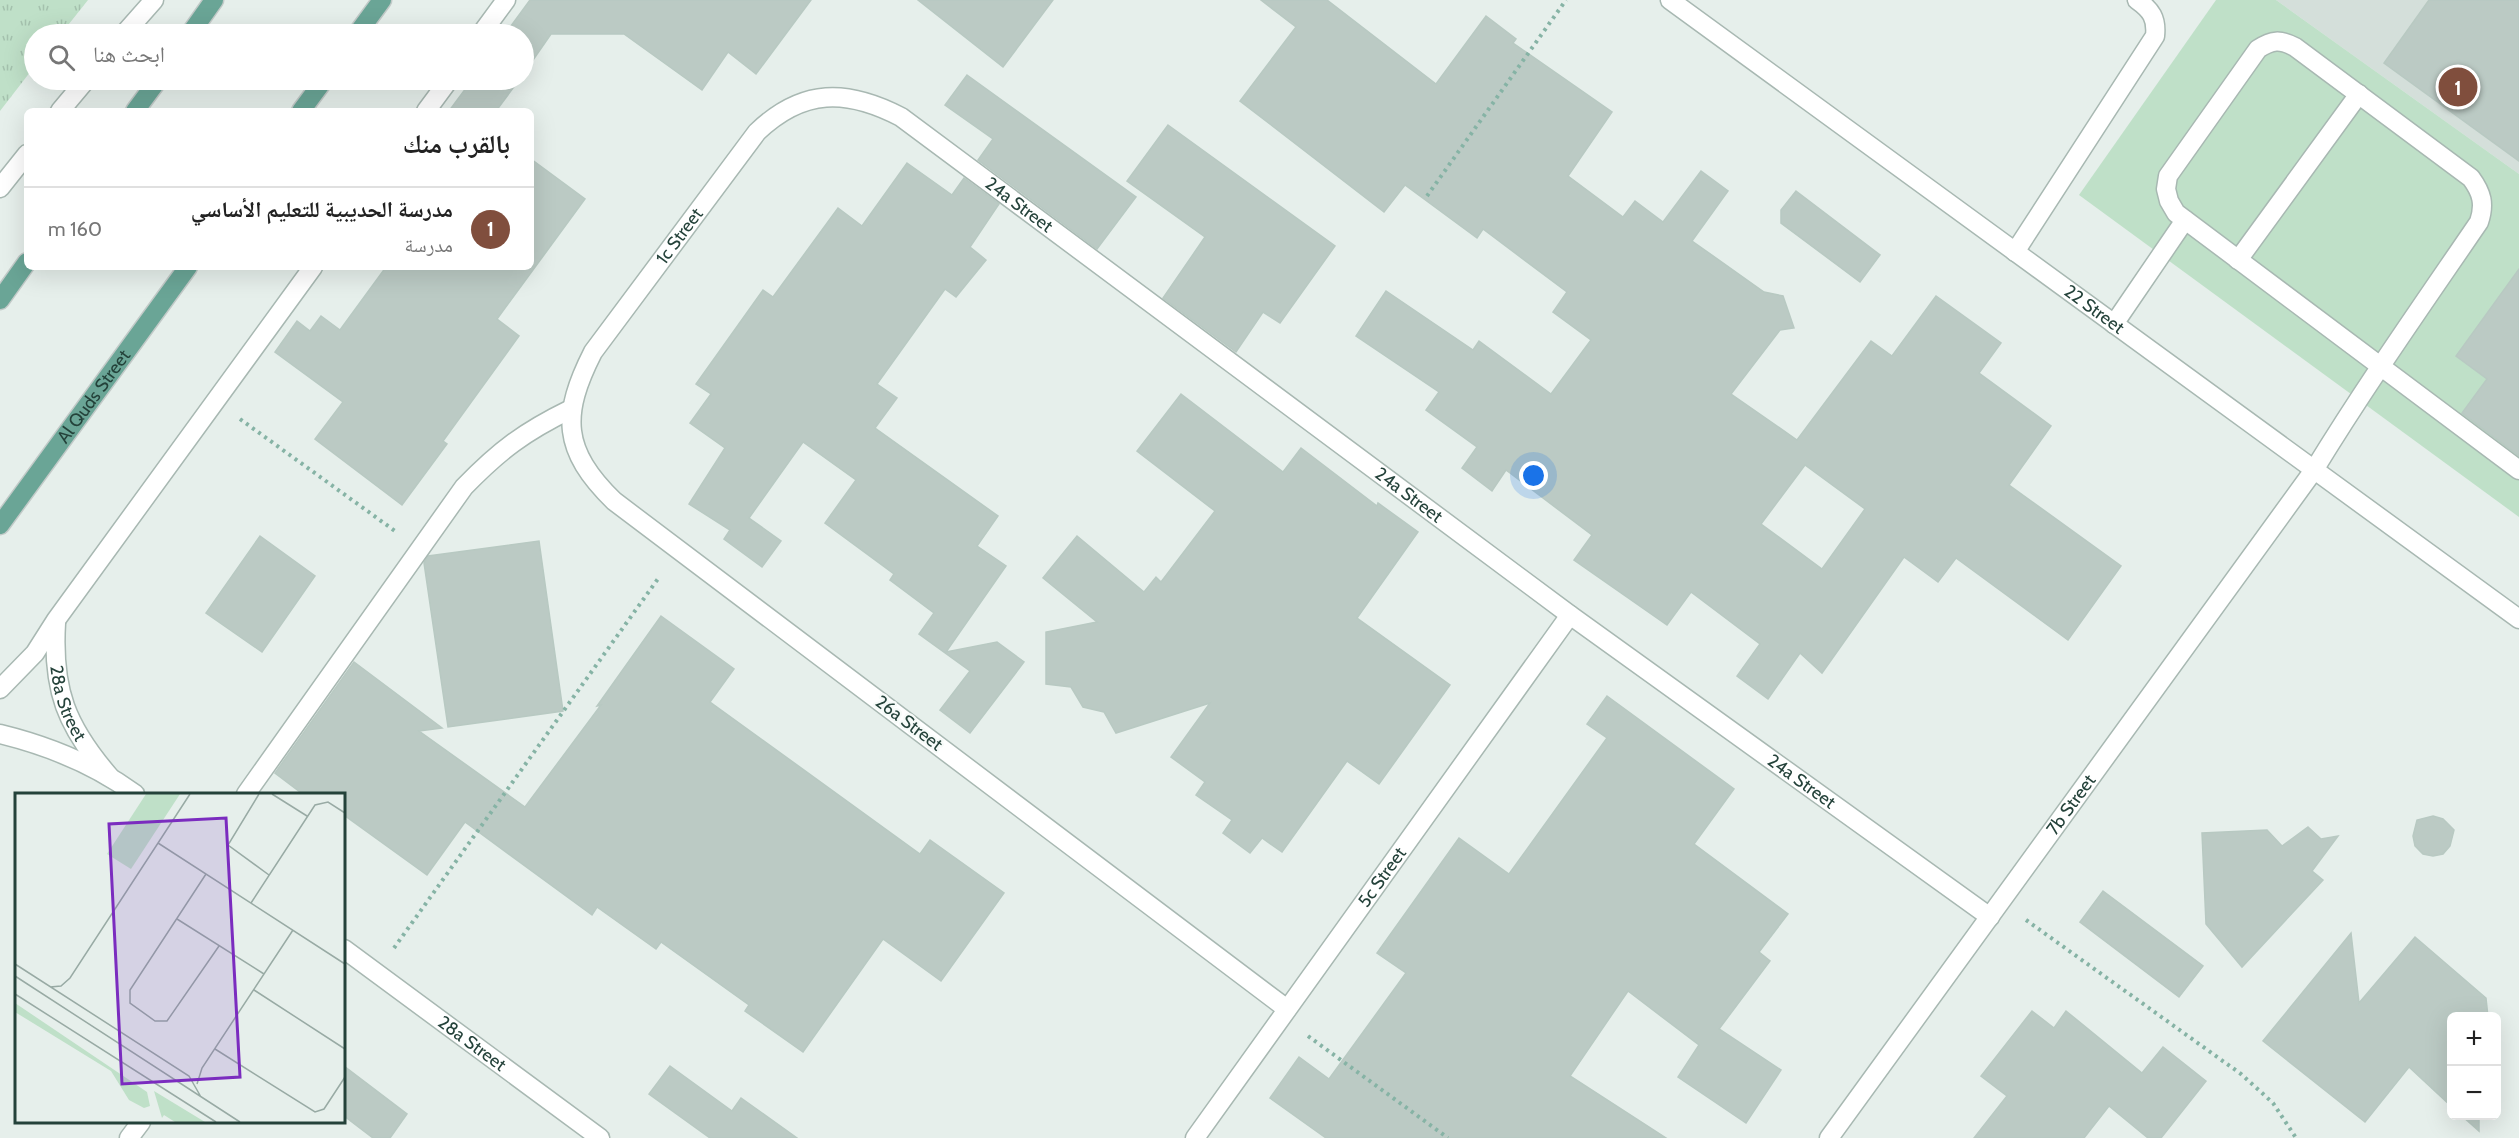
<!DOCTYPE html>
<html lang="ar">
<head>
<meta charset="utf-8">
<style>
  body { margin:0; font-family:Cabin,"Noto Naskh Arabic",sans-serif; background:#f2f2f2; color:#222; direction:rtl }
  .controls { position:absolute; right:18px; bottom:18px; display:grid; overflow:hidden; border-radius:9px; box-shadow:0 6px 24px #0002 }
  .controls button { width:54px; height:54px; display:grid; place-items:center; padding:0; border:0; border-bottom:2px solid #e0e0e0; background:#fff; color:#222; font:30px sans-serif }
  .you { position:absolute; left:1534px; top:476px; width:21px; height:21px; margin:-15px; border:4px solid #fff; border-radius:50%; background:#1a73e8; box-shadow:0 0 0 9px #1a73e833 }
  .badge { display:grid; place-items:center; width:39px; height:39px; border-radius:50%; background:#804e3d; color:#fff; font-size:20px; font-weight:700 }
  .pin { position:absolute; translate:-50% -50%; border:3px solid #fff; box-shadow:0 2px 6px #0006 }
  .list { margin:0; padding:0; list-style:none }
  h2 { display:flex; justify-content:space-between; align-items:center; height:78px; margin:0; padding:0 24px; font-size:26px }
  h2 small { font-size:20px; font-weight:400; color:#767676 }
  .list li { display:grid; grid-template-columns:39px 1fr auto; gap:18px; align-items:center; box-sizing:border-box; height:84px; padding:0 24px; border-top:2px solid #e0e0e0 }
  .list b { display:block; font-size:22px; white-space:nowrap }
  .list p { margin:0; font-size:20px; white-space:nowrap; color:#767676 }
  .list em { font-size:20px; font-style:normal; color:#767676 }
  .icon { flex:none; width:33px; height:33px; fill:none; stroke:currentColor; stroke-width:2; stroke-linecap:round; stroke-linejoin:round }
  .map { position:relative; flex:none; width:2519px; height:1138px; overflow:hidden; direction:ltr }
  .search { position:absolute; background:#fff; box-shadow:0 6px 24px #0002; left:24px; top:24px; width:510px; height:66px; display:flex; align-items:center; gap:15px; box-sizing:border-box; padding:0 21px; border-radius:33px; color:#767676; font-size:22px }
  .panel { position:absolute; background:#fff; box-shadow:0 6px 24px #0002; left:24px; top:108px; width:510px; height:162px; border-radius:9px; direction:rtl }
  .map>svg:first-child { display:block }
  .built { fill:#d4dfda }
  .grass { fill:url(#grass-tufts) }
  .pitch { fill:#bfe0c8 }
  .building { fill:#bbcac4; stroke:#b8c9c2; stroke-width:1.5; fill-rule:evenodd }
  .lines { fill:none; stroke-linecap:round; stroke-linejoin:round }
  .minor-casing { stroke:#a8b8b2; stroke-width:21 }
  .major-casing { stroke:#c2cac8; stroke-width:21 }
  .path { stroke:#86b3a5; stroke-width:4; stroke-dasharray:3 4.5; stroke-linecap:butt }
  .minor { stroke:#fff; stroke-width:18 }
  .major { stroke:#6aa596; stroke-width:18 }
  .labels { text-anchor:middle; stroke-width:4.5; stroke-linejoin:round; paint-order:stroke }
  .street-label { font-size:18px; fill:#24423a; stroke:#f7fbf9 }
  .inset-road { fill:none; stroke:#98aaa4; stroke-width:1.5 }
  .view { fill:#7b2cbf; fill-opacity:0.15; stroke:#7b2cbf; stroke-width:3 }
  .inset-edge { fill:none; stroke:#24423a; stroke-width:3 }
</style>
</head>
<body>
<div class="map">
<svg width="2519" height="1138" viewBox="0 0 2519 1138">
  <defs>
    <pattern id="grass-tufts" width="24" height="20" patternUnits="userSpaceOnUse" patternTransform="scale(1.5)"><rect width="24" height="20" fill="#bfe0c8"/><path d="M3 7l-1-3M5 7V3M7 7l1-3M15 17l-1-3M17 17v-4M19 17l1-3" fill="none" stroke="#a4c1ad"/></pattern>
  </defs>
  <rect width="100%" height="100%" fill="#e6efeb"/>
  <polygon class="built" points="2276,0 2519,0 2519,174"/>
  <polygon class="grass" points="0,0 88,0 61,34 34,34 34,67 0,111"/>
  <polygon class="pitch" points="2216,0 2276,0 2519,174 2519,517 2079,195"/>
  <g class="building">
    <polygon points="530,0 811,0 756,74 728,52 702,90 624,34 551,34 524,73 524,34 505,34"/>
    <polygon points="918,0 1053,0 1003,67"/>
    <path d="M1261 0H1327L1436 84 1486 16 1516 39 1513 43 1612 112 1568 176 1623 217 1635 201 1663 222 1701 171 1728 191 1692 241 1764 292 1783 296 1794 328 1780 330 1731 394 1797 440 1871 341 1892 356 1936 296 2001 343 1979 373 2051 426 2009 485 2121 566 2068 640 1956 558 1938 582 1904 557 1822 673 1800 653 1768 699 1737 676 1760 644 1691 592 1667 625 1574 560 1592 535 1506 470 1492 491 1462 468 1477 447 1426 410 1439 392 1356 336 1386 291 1473 350 1479 341 1551 394 1591 340 1553 312 1567 292 1483 229 1477 238 1405 185 1384 212 1240 101 1296 27ZM1805 465 1865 509 1822 569 1761 524Z"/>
    <polygon points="2429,0 2519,0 2519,161 2384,63"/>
    <polygon points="967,75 1136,197 1097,249 978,160 993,139 945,105"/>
    <polygon points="472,80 519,80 496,111 449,111"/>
    <polygon points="1168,125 1335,246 1280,323 1263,312 1236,352 1163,298 1205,237 1127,181"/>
    <polygon points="531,159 585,199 497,319 519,336 443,441 447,444 402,505 315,439 343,402 275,352 297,321 310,331 321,316 340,330 386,267 531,267"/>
    <polygon points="907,163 952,195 964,178 999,204 970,247 986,260 956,297 945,289 877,384 897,398 875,428 998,516 977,546 1006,566 946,652 997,642 1024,662 970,733 940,710 970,671 919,634 934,613 890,580 894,574 825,523 856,480 803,442 749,518 781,541 762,567 724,539 730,530 689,504 725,448 690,423 711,394 696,384 763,290 773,297 838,208 862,226"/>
    <polygon points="1796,191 1880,255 1860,282 1781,223 1781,210"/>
    <polygon points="2519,269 2519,456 2462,413 2487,379 2456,356"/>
    <polygon points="1181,394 1283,472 1301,448 1377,506 1378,503 1418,532 1357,618 1450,685 1379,784 1347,761 1282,852 1262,838 1250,853 1223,833 1232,820 1196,795 1205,782 1171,757 1210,703 1116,733 1104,712 1083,707 1071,687 1046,684 1046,632 1097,622 1043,578 1077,536 1144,592 1156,577 1161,582 1215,511 1137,451"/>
    <polygon points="260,536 315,576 262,652 206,613"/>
    <polygon points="539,541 563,711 448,727 424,563 428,556"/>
    <polygon points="661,616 734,669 710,702 920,854 930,840 1004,893 941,981 883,939 803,1052 745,1011 749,1005 661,942 656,949 597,907 592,915 465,822 427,875 344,815 344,795 304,795 275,773 354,662 442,728 419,731 525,807 601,705 597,706"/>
    <polygon points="1607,696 1734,789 1694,844 1788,914 1759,952 1770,961 1719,1029 1781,1070 1746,1123 1678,1077 1699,1045 1628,991 1570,1076 1666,1138 1326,1138 1270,1098 1299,1057 1329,1079 1406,973 1377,953 1459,838 1509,874 1607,738 1587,724"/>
    <polygon points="2433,816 2443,819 2454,830 2450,846 2443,854 2433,856 2423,854 2415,846 2413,836 2417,820"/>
    <polygon points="2308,827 2321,839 2338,836 2312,871 2323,880 2242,967 2206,924 2202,833 2267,830 2282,846"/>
    <polygon points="2103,891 2203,966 2179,997 2080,922"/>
    <polygon points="2351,933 2359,1003 2415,937 2486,998 2488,1017 2451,1017 2451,1106 2409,1067 2365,1122 2263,1041"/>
    <polygon points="2032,1011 2054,1028 2066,1011 2142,1073 2163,1047 2206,1081 2161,1138 2148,1138 2109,1106 2084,1138 1974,1138 2007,1096 1981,1076"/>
    <polygon points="344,1066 407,1114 390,1138 373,1138 344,1116"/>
    <polygon points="670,1066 732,1111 741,1098 797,1138 710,1138 649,1094"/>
    <polygon points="2462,1116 2479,1116 2479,1131"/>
  </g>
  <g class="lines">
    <defs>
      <g id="minor">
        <path id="s1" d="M1670 0 2519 619"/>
        <polyline points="124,34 154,0"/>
        <polyline points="481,34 506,0"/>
        <polyline points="60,111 86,80"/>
        <polyline points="426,111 449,80"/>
        <polyline points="0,188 27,154"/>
        <path d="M2015 252 2155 36C2157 18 2151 10 2137 0"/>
        <polyline points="2238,260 2359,94"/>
        <polyline points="2114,324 2185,220"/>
        <path id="s2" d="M56 623C52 690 66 726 110 777"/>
        <polyline points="0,689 35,653 56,620 313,267"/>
        <path d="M0 734C49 746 94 764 135 794"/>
        <path d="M246 794 464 487C500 450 524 432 571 409"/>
        <path id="s3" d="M344 949 600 1138"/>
        <path id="s4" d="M1287 1009 614 501C562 450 561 415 593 352L757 132C803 88 847 89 901 117L1570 615 1990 917"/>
        <polyline points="129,1138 141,1122"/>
        <path id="s5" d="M1195 1138 1570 615"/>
        <path id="s6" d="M1829 1138 2314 470C2366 385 2423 304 2479 222 2485 204 2482 193 2471 178L2295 47C2280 39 2272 40 2258 49L2168 176 2166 189 2169 201 2176 213 2519 470"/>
      </g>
      <g id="major">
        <polyline points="190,34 214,0"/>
        <polyline points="357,34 382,0"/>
        <polyline points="135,111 158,80"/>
        <polyline points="301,111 324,80"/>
        <polyline points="0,300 27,262"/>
        <path id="s7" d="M0 525 188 267"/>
      </g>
    </defs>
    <use href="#minor" class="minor-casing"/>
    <use href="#major" class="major-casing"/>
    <g class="path">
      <polyline points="1427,196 1566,0"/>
      <polyline points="240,419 395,531"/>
      <polyline points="2026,920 2241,1074 2273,1103 2296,1138"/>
      <polyline points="394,948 660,576"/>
      <polyline points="1308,1036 1448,1138"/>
    </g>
    <use href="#minor" class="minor"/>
    <use href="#major" class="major"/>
  </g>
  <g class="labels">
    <g class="street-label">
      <text dy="6" stroke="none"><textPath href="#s4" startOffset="1588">24a Street</textPath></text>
      <text dy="6" stroke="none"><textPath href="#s4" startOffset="1154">1c Street</textPath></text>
      <text dy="6" stroke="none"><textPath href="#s1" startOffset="525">22 Street</textPath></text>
      <text dy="6" stroke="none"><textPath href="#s7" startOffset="159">Al Quds Street</textPath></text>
      <text dy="6" stroke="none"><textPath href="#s4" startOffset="2074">24a Street</textPath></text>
      <text dy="6" stroke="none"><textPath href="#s2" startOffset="82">28a Street</textPath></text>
      <text transform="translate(909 723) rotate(37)" y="6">26a Street</text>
      <text dy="6" stroke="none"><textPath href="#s4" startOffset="2560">24a Street</textPath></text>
      <text dy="6" stroke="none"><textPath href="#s6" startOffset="412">7b Street</textPath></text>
      <text dy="6" stroke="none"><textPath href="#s5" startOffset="321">5c Street</textPath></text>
      <text dy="6" stroke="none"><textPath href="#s3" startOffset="159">28a Street</textPath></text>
    </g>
  </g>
  <g transform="translate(15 793)">
    <rect width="330" height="330" fill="#e6efeb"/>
    <path d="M0 210 132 299 135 313 129 315 114 307 96 278 0 219ZM139 298 190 329H160L149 322 147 325Z" fill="#bfe0c8"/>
    <path d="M131 1H165L116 76 92 61Z" fill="#bfe0c8"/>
    <path class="inset-road" d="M244 1 213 52 254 82M257 1 292 23M143 50 330 171M191 81 115 197V210L140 228H152L204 153M236 110 300 12 313 9 330 20M162 126 249 181M0 171 174 283 186 304M0 183 225 329M35 194 46 193 55 185 175 1M239 197 330 256M0 201 201 329M200 256 300 319 309 316 330 284M182 291 187 275 278 137"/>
    <path class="view" d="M211 25 225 284 107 291 94 31Z"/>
    <rect width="330" height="330" class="inset-edge"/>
  </g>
</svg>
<div class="controls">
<button>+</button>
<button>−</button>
</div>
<div class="you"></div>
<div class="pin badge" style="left:2458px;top:87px">1</div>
<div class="search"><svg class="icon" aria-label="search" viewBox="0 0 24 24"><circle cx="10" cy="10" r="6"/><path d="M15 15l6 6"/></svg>ابحث هنا</div>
<section class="panel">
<h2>بالقرب منك<small></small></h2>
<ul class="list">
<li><span class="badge">1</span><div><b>مدرسة الحديبية للتعليم الأساسي</b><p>مدرسة</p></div><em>160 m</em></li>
</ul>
</section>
</div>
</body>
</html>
